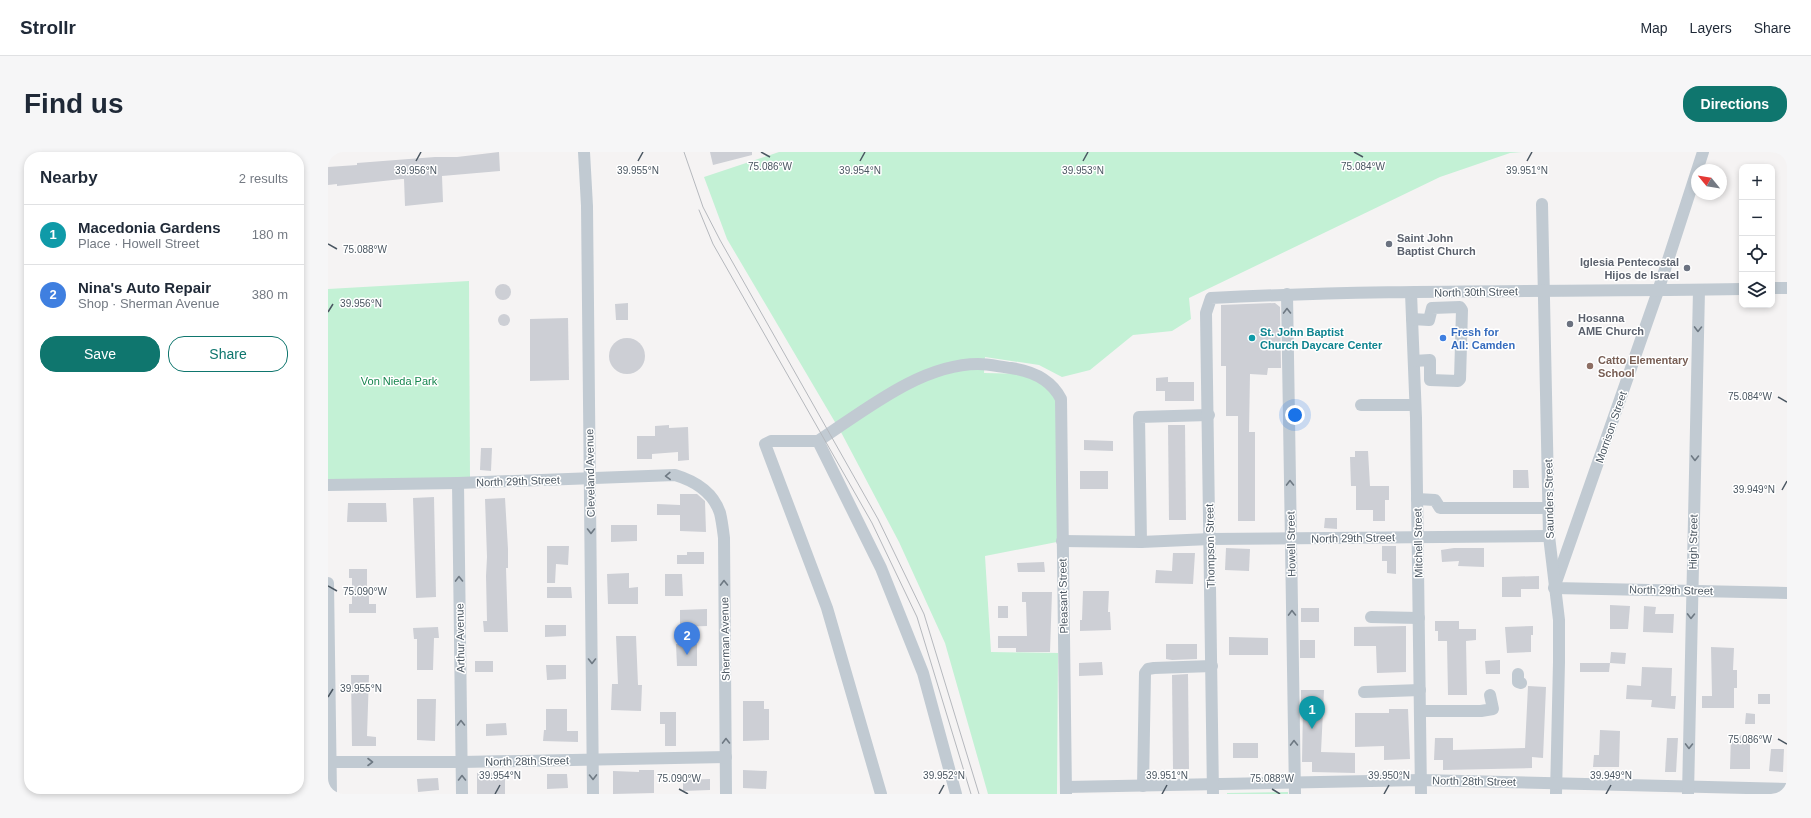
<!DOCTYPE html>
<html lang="en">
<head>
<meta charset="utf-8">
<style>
  body { margin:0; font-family:Arial,sans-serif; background:#f6f6f7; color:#1f2937 }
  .controls { position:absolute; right:12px; top:12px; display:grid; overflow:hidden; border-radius:8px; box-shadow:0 2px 6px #0003 }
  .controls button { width:36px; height:36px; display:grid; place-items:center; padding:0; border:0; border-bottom:1px solid #e0e1e3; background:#fff; color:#1f2937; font:20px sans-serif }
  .compass { position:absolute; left:1363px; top:12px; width:36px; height:36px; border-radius:50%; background:#fff; box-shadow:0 2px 6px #0003; rotate:300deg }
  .you { position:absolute; left:967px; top:263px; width:14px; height:14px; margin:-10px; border:3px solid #fff; border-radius:50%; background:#1a73e8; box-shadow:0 0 0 6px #1a73e833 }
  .badge { display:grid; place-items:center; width:26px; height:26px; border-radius:50%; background:#0f766e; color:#fff; font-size:13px; font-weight:700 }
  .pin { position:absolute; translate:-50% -33px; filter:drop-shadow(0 1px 2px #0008) }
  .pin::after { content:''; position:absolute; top:21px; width:14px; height:12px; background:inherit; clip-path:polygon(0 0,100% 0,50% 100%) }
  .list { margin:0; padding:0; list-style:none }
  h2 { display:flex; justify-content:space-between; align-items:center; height:52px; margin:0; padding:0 16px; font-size:17px }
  h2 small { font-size:13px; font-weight:400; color:#747a83 }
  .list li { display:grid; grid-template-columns:26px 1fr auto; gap:12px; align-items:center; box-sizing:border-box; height:60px; padding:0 16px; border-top:1px solid #e0e1e3 }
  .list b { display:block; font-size:15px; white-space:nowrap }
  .list p { margin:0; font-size:13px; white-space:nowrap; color:#747a83 }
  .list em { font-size:13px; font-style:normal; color:#747a83 }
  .actions { display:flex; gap:8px; padding:12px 16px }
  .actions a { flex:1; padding:9px 0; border:1px solid #0f766e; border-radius:16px; text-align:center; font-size:14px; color:#0f766e }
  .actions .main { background:#0f766e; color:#fff }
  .icon { flex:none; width:22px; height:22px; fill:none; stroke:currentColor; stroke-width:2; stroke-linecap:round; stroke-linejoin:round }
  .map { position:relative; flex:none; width:1459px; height:642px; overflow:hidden; border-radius:16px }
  header { display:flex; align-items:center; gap:24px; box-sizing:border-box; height:56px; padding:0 20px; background:#fff; border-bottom:1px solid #e0e1e3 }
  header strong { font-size:19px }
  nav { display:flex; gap:22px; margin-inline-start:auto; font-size:14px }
  .intro { display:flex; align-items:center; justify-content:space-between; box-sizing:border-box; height:96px; padding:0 24px }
  h1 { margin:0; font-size:28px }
  .button { padding:10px 18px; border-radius:16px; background:#0f766e; color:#fff; font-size:14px; font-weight:700 }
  main { display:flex; gap:24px; padding:0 24px }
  aside { flex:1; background:#fff; border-radius:16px; box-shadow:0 2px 6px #0003 }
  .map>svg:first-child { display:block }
  .green { fill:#c3f1d5 }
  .building { fill:#cdcfd5 }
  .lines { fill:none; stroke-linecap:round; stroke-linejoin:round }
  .minor { stroke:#c1cad2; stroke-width:12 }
  .tram { stroke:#b5b8bd; stroke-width:1 }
  .oneway { stroke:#6e7983 }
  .ticks { fill:none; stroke:#4a5661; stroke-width:1.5 }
  .worship-dot { fill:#6b7280; stroke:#fff; stroke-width:1.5 }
  .culture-dot { fill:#0f9aa8; stroke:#fff; stroke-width:1.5 }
  .shop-dot { fill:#3f7fe0; stroke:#fff; stroke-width:1.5 }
  .education-dot { fill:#8d6e63; stroke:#fff; stroke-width:1.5 }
  .labels { text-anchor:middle; stroke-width:3; stroke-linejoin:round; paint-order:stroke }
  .worship-label { font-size:11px; font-weight:bold; fill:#5b616d; stroke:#fff; text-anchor:start }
  .street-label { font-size:11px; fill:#4a5661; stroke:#fff }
  .culture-label { font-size:11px; font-weight:bold; fill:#0d838f; stroke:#fff; text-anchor:start }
  .shop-label { font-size:11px; font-weight:bold; fill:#366cbe; stroke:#fff; text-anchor:start }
  .education-label { font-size:11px; font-weight:bold; fill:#785e54; stroke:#fff; text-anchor:start }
  .park-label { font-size:11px; fill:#17864f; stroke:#fff }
  .ticks-label { font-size:10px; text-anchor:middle; fill:#4a5661; stroke:#fff; stroke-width:3; stroke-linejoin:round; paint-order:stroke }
</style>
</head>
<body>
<header>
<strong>Strollr</strong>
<nav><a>Map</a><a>Layers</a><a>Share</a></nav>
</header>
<div class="intro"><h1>Find us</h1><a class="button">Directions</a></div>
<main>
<aside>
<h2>Nearby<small>2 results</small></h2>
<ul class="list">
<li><span class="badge" style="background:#0f9aa8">1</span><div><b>Macedonia Gardens</b><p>Place · Howell Street</p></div><em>180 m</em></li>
<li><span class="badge" style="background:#3f7fe0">2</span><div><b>Nina's Auto Repair</b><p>Shop · Sherman Avenue</p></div><em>380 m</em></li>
</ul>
<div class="actions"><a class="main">Save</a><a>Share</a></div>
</aside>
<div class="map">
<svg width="1459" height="642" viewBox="0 0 1459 642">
  <rect width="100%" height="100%" fill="#f5f3f3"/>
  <g class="green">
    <polygon points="451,0 1194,0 1182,1 1112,25 861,146 863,167 844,179 805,183 762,218 734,225 711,213 657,205 656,221 696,222 730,241 734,389 657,404 663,500 730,501 729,642 660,642 617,491 571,390 514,282 399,87 376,25"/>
    <polygon points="141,129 142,328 0,328 0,137"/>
    <polygon points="960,640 960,642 899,642 899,641"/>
  </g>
  <g class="building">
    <polygon points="171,0 172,19 114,24 115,50 77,54 76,27 74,27 9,34 9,32 0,33 0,15 29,13 29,11 107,5 129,5"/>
    <polygon points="382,0 424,0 424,3 385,13"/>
    <circle cx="175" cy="140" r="8"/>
    <polygon points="300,151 300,168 288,168 287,152"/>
    <polygon points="947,151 952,155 953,216 940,216 939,223 922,222 921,280 927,280 927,369 910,369 910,264 898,264 898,214 893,214 893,153"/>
    <circle cx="176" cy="168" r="6"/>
    <polygon points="240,166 241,228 202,229 202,167"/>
    <circle cx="299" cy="204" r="18"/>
    <polygon points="840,225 840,230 866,230 866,249 837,249 837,239 828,239 828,226"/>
    <polygon points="341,273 341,276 360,275 361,308 350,309 350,300 324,302 324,307 309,307 309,284 327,284 327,274"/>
    <polygon points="840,273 857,273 858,368 841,368"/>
    <polygon points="756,288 785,289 785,299 756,298"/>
    <polygon points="153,296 164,296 163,319 152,318"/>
    <polygon points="1027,299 1040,299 1042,334 1061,334 1061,348 1057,348 1057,369 1045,369 1045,358 1028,358 1028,334 1023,334 1022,305 1027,305"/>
    <polygon points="1185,318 1200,318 1201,336 1185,336"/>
    <rect x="752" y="319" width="28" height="18"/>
    <polygon points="352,342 369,342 377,349 378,380 352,379 352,363 329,363 329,352 352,353"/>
    <polygon points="106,345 108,445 88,446 85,346"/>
    <polygon points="177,346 180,397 180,416 178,416 180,480 156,480 155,469 159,469 158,424 159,405 157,347"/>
    <polygon points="20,351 58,351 59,370 19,370"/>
    <polygon points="997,366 1009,366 1009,377 996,376"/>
    <polygon points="283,373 309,373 309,389 283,390"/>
    <polygon points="219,394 241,394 240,413 228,412 227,431 219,431"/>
    <polygon points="1054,394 1068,394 1068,422 1059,421 1059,409 1054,409"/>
    <polygon points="898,396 922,397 921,419 897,418"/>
    <polygon points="1126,396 1156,396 1156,415 1130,414 1131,409 1114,410 1113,398"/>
    <polygon points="359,400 376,400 376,412 349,412 349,403 359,403"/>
    <polygon points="845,401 867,401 865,432 827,431 828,418 844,419"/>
    <polygon points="716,410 717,420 690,420 689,411"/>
    <polygon points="21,417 39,417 39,441 41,441 41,452 48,452 48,461 21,461 21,452 24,452 24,426 21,426"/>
    <polygon points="301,421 301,436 310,435 310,452 280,452 279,422"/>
    <polygon points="337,422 354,422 355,444 337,444"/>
    <polygon points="1211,424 1211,437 1193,437 1193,445 1174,445 1174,425"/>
    <polygon points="219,435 243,435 244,446 219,446"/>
    <polygon points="755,439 781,439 780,460 782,460 783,478 752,479 752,468 754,468"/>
    <polygon points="694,440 724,440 722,500 688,500 688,496 670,496 670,484 699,484 698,450 694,450"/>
    <polygon points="1282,453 1302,454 1300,477 1282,477"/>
    <rect x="670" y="454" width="10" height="12"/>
    <polygon points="1316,454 1328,455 1327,462 1346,462 1345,481 1315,480"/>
    <rect x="973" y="456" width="18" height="14"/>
    <polygon points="379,457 379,474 352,475 352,458"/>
    <polygon points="1107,469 1131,469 1131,477 1148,477 1148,488 1138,489 1139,543 1120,543 1119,489 1110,489 1110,479 1107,479"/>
    <polygon points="217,473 238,473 238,484 217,485"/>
    <polygon points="1078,474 1078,520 1049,521 1048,494 1026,494 1026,475"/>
    <polygon points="1205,474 1205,483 1203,483 1203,500 1179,501 1177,475"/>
    <polygon points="110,475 111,486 106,486 105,518 89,518 89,487 86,487 85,476"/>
    <polygon points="288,484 308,484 310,533 314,533 313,559 283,558 284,532 290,532"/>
    <polygon points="901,485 940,486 940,503 901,503"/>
    <rect x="972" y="488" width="15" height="18"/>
    <polygon points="348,492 369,492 369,514 349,514"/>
    <polygon points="838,492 869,492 869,507 844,508 838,507"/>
    <polygon points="1383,495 1406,496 1405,518 1409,518 1409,536 1406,536 1406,556 1374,556 1374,544 1384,544"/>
    <polygon points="1283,500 1298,501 1297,512 1282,511"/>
    <polygon points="1172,508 1172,522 1158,522 1157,509"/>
    <rect x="147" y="509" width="18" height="11"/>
    <polygon points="774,510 775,523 751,524 751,511"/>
    <polygon points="1252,511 1282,511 1281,520 1252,520"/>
    <polygon points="218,513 238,513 238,527 219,528"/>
    <polygon points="1314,515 1344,516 1343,544 1348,544 1347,557 1323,555 1324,548 1298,547 1299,533 1313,534"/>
    <polygon points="860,522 861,617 845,617 844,523"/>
    <polygon points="23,523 41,523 39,584 48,585 48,594 24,594"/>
    <polygon points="1200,534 1218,535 1215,606 1204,605 1204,616 1115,618 1115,608 1106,608 1107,586 1125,586 1125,598 1197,596"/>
    <polygon points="973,538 996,538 993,600 1027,601 1027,621 984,620 984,610 974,610 975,554 973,554"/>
    <rect x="1430" y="542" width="12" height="10"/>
    <polygon points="89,547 108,547 107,589 89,588"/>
    <polygon points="415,549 436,549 436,557 441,557 441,588 415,589"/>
    <polygon points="218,557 239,557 239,579 250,579 250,590 215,589 216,578 218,578"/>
    <polygon points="1061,557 1080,557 1082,607 1056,608 1056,594 1027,595 1027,561 1061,561"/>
    <polygon points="332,560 348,560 348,594 337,594 337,572 332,572"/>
    <polygon points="1418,561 1427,562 1427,572 1417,572"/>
    <polygon points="178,571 179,583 158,584 158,572"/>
    <polygon points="1272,578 1292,579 1291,615 1265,615 1266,603 1271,603"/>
    <polygon points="1403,583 1422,584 1422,617 1402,617"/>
    <polygon points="1339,586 1350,586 1348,620 1337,620"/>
    <rect x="905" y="591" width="25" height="15"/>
    <polygon points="1443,597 1456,597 1455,620 1441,619"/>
    <polygon points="311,618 326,618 326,641 285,642 285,619 311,620"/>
    <polygon points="415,618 439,619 438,637 415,636"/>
    <rect x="149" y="621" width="28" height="21"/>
    <polygon points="219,622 239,622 240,636 219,637"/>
    <polygon points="110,626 111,638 90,640 89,627"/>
    <polygon points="382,627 382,638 355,639 355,628"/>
  </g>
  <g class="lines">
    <g class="minor">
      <polyline points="256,0 259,54 265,642"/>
      <polyline points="1375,0 1330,139 1226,436 1459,441"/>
      <polyline points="1214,52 1221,384 1231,468 1231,510 1228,642"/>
      <polyline points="1444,136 1459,136"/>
      <polyline points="1083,141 1088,266 1093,642"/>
      <polyline points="959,142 967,642"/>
      <polyline points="1084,167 1101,168 1104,156 1132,155 1134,158 1132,227 1130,229 1102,228 1102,208 1086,209"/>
      <polyline points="1033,253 1087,253"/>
      <polyline points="490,289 443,289 437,292 499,456 553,642"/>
      <polyline points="130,331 134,642"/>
      <path d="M0 333 130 331 347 323C367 329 385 340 392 361 394 369 395 378 396 386L398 642"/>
      <polyline points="1089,347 1107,348 1112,356 1221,356"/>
      <polyline points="734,389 813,390 882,387 1221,384"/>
      <polyline points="813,390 811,265 881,263"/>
      <polyline points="0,431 3,642"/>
      <polyline points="1043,465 1091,466"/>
      <polyline points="1190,522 1190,530 1193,531"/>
      <polyline points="1036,540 1092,538"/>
      <polyline points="1092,559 1153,559 1165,557 1162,543"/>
      <polyline points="0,610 134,610 398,605"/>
      <polyline points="815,634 817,521 820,517 826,516 884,514"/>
      <polyline points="738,635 1093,628 1459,637"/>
      <path d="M628 642 595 521 553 416 490 289C536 259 593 212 650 212 661 212 673 215 683 216 704 219 723 227 733 247L738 642"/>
      <path d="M885 642 878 161 883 146C1060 137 1237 140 1414 137"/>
      <polyline points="1360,642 1371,138"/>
    </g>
    <g class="tram">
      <polyline points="356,0 375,55 392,88 550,367 596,462 651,642"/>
      <polyline points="371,58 385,92 544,371 589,465 643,642"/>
    </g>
  </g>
  <defs><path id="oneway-chevron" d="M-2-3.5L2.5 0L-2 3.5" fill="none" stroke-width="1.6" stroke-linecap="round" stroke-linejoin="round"/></defs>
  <g class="oneway">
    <use href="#oneway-chevron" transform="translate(959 159) rotate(-91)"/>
    <use href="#oneway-chevron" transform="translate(1370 177) rotate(91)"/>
    <use href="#oneway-chevron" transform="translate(1367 306) rotate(91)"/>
    <use href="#oneway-chevron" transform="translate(340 324) rotate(178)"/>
    <use href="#oneway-chevron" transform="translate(962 331) rotate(-91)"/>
    <use href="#oneway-chevron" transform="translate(263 379) rotate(90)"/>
    <use href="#oneway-chevron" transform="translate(131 427) rotate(-91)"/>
    <use href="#oneway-chevron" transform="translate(396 431) rotate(-91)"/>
    <use href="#oneway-chevron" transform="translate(964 461) rotate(-91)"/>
    <use href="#oneway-chevron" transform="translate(1363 464) rotate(91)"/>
    <use href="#oneway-chevron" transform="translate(264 509) rotate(90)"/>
    <use href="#oneway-chevron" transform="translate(133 571) rotate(-91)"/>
    <use href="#oneway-chevron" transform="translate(398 589) rotate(-91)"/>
    <use href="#oneway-chevron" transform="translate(966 591) rotate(-91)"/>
    <use href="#oneway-chevron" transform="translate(1361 594) rotate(91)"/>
    <use href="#oneway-chevron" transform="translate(42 610)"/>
    <use href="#oneway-chevron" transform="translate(265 625) rotate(89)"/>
    <use href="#oneway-chevron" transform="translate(134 626) rotate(-90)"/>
  </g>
  <path class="ticks" d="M433 0 442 5M1026 0 1035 5M88 9 93 0M310 9 315 0M532 9 537 0M755 9 760 0M1199 9 1204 0M0 92 9 97M0 160 5 152M1450 245 1459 250M1454 338 1459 329M0 434 9 439M0 545 5 537M1450 587 1459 592M351 637 360 642M944 637 952 642M167 642 172 633M611 642 616 633M834 642 839 633M1056 642 1061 633M1278 642 1283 633"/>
  <g class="worship-dot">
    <circle cx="1061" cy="92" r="4"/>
    <circle cx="1359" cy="116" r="4"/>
    <circle cx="1242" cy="172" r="4"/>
  </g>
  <circle class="culture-dot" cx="924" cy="186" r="4"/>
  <circle class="shop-dot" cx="1115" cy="186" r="4"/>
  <circle class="education-dot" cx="1262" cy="214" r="4"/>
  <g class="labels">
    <g class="worship-label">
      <text x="1069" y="90">Saint John<tspan x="1069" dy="13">Baptist Church</tspan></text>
      <text x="1351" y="114" text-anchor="end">Iglesia Pentecostal<tspan x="1351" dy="13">Hijos de Israel</tspan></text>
      <text x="1250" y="170">Hosanna<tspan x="1250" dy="13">AME Church</tspan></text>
    </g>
    <g class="street-label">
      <text transform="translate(1148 140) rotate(-1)" y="4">North 30th Street</text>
      <text transform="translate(1283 275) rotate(-71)" y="4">Morrison Street</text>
      <text transform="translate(262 321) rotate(-91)" y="4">Cleveland Avenue</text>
      <text transform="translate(190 329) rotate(-2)" y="4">North 29th Street</text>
      <text transform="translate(1221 347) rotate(-91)" y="4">Saunders Street</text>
      <text transform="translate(1025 386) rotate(-1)" y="4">North 29th Street</text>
      <text transform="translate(1365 390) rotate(-89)" y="4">High Street</text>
      <text transform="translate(1090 391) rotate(-91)" y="4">Mitchell Street</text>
      <text transform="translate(963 392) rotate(-91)" y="4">Howell Street</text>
      <text transform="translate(882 394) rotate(-91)" y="4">Thompson Street</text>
      <text transform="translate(1343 438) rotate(1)" y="4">North 29th Street</text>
      <text transform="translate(735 444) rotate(-91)" y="4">Pleasant Street</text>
      <text transform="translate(132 486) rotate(-91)" y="4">Arthur Avenue</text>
      <text transform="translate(397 487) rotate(-91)" y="4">Sherman Avenue</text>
      <text transform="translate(199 609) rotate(-1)" y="4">North 28th Street</text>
      <text transform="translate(1146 629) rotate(1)" y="4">North 28th Street</text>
    </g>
    <g class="culture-label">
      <text x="932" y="184">St. John Baptist<tspan x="932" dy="13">Church Daycare Center</tspan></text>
    </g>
    <g class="shop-label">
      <text x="1123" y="184">Fresh for<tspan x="1123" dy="13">All: Camden</tspan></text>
    </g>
    <g class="education-label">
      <text x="1270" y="212">Catto Elementary<tspan x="1270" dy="13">School</tspan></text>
    </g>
    <g class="park-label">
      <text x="71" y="233">Von Nieda Park</text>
    </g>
  </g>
  <g class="ticks-label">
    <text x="1035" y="18">75.084°W</text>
    <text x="442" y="18">75.086°W</text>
    <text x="88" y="22">39.956°N</text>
    <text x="310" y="22">39.955°N</text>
    <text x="532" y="22">39.954°N</text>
    <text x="755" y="22">39.953°N</text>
    <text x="1199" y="22">39.951°N</text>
    <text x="37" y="101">75.088°W</text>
    <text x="33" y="155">39.956°N</text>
    <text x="1422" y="248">75.084°W</text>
    <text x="1426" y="341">39.949°N</text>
    <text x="37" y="443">75.090°W</text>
    <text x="33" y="540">39.955°N</text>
    <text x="1422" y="591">75.086°W</text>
    <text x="172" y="627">39.954°N</text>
    <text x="616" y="627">39.952°N</text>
    <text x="839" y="627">39.951°N</text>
    <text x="1061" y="627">39.950°N</text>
    <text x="1283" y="627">39.949°N</text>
    <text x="351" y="630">75.090°W</text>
    <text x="944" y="630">75.088°W</text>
  </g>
</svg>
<div class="controls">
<button>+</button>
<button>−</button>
<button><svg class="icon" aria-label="locate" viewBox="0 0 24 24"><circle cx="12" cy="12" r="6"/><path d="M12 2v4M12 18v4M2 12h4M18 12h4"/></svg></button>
<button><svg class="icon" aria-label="layers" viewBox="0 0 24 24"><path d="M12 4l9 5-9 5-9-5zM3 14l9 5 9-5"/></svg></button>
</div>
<svg class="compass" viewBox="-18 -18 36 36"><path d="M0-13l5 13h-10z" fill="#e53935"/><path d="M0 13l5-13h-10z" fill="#747a83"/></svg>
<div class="you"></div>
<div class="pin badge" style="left:984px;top:577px;background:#0f9aa8">1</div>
<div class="pin badge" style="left:359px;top:503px;background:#3f7fe0">2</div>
</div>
</main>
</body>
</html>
